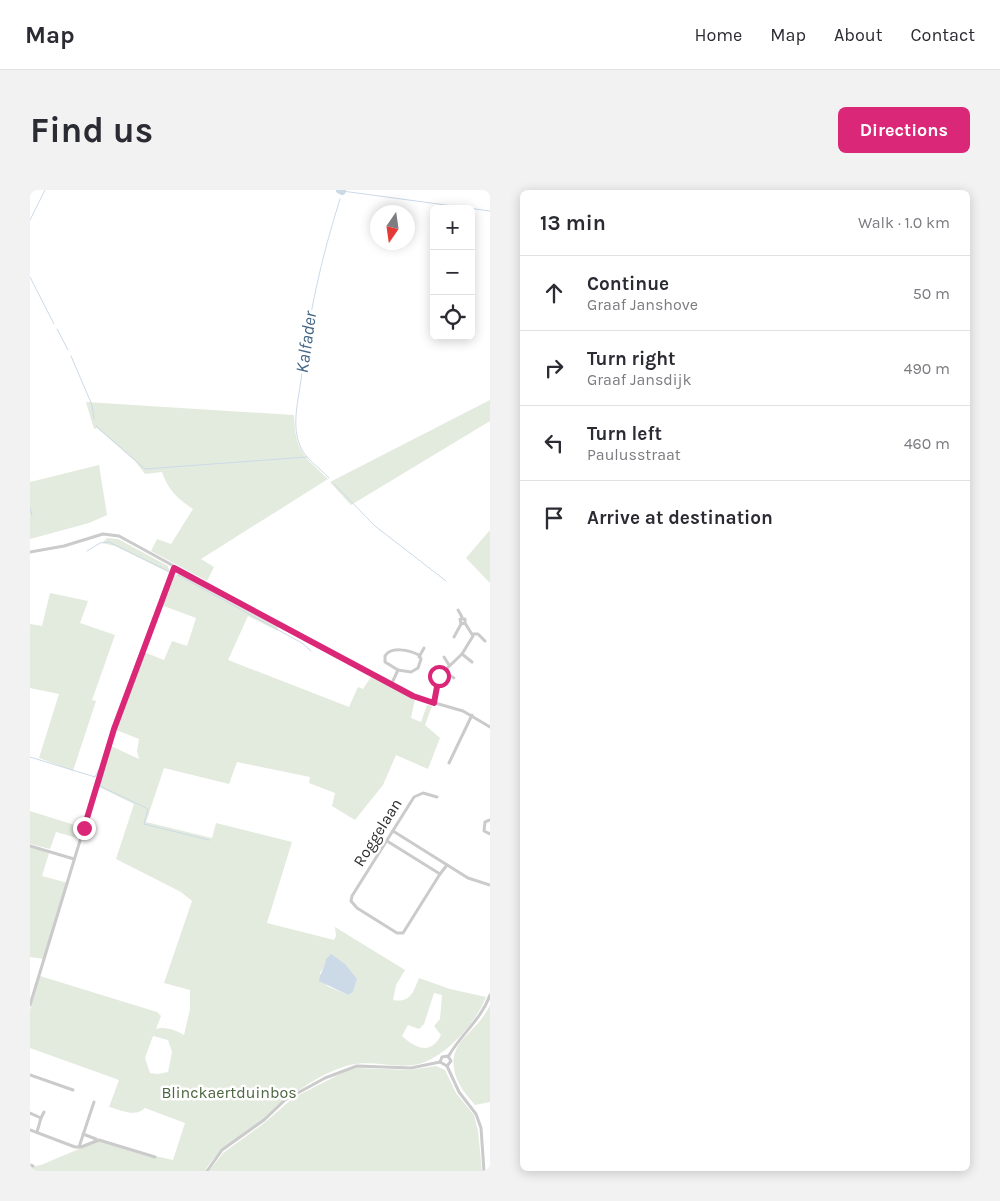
<!DOCTYPE html>
<html lang="en">
<head>
<meta charset="utf-8">
<style>
  body { margin:0; font-family:Karla,sans-serif; background:#f2f2f3; color:#2b2b33 }
  .controls { position:absolute; right:15px; top:15px; display:grid; overflow:hidden; border-radius:8px; box-shadow:0 2px 12px #0003 }
  .controls button { width:45px; height:45px; display:grid; place-items:center; padding:0; border:0; border-bottom:1px solid #e1e1e2; background:#fff; color:#2b2b33; font:25px sans-serif }
  .compass { position:absolute; left:340px; top:15px; width:45px; height:45px; border-radius:50%; background:#fff; box-shadow:0 2px 12px #0003; rotate:193deg }
  .stop { position:absolute; width:15px; height:15px; margin:-11px; border:4px solid #db2777; border-radius:50%; background:#fff }
  .stop.end { background:#db2777; border-color:#fff; box-shadow:0 1px 5px #0008 }
  .list { margin:0; padding:0; list-style:none }
  h2 { display:flex; justify-content:space-between; align-items:center; height:65px; margin:0; padding:0 20px; font-size:21px }
  h2 small { font-size:16px; font-weight:400; color:#7c7c81 }
  .list li { display:grid; grid-template-columns:32px 1fr auto; gap:15px; align-items:center; box-sizing:border-box; height:75px; padding:0 20px; border-top:1px solid #e1e1e2 }
  .list b { display:block; font-size:19px; white-space:nowrap }
  .list p { margin:0; font-size:16px; white-space:nowrap; color:#7c7c81 }
  .list em { font-size:16px; font-style:normal; color:#7c7c81 }
  .icon { flex:none; width:28px; height:28px; fill:none; stroke:currentColor; stroke-width:2; stroke-linecap:round; stroke-linejoin:round }
  .map { position:relative; flex:none; width:460px; height:981px; overflow:hidden; border-radius:8px }
  header { display:flex; align-items:center; gap:30px; box-sizing:border-box; height:70px; padding:0 25px; background:#fff; border-bottom:1px solid #e1e1e2 }
  header strong { font-size:24px }
  nav { display:flex; gap:28px; margin-inline-start:auto; font-size:18px }
  .intro { display:flex; align-items:center; justify-content:space-between; box-sizing:border-box; height:120px; padding:0 30px }
  h1 { margin:0; font-size:35px }
  .button { padding:12px 22px; border-radius:8px; background:#db2777; color:#fff; font-size:18px; font-weight:700 }
  main { display:flex; gap:30px; padding:0 30px }
  aside { flex:1; background:#fff; border-radius:8px; box-shadow:0 2px 12px #0003 }
  .map>svg:first-child { display:block }
  .green { fill:#e3eade; fill-rule:evenodd }
  .water { fill:#ccdae8 }
  .lines { fill:none; stroke-linecap:round; stroke-linejoin:round }
  .stream { stroke:#ccdae8; stroke-width:1 }
  .river { stroke:#ccdae8; stroke-width:8 }
  .minor { stroke:#cbcbcb; stroke-width:3 }
  .route { stroke:#db2777; stroke-width:6 }
  .labels { text-anchor:middle; stroke-width:5; stroke-linejoin:round; paint-order:stroke }
  .street-label { font-size:16px; fill:#2e2e2e; stroke:#fff }
  .park-label { font-size:16px; fill:#4e6541; stroke:#fff }
  .water-label { font-size:18px; font-style:italic; fill:#456787; stroke:#fff }
</style>
</head>
<body>
<header>
<strong>Map</strong>
<nav><a>Home</a><a>Map</a><a>About</a><a>Contact</a></nav>
</header>
<div class="intro"><h1>Find us</h1><a class="button">Directions</a></div>
<main>
<div class="map">
<svg width="460" height="981" viewBox="0 0 460 981">
  <rect width="100%" height="100%" fill="#fff"/>
  <g class="green">
    <polygon points="460,210 460,231 321,315 300,292"/>
    <path d="M56 212 264 225C265 261 273 265 298 289L171 369 184 377 177 391 121 361 127 349 141 354 163 319C148 309 138 300 132 282L115 284 105 271 67 238 64 239Z"/>
    <polygon points="69,275 77,325 59,333 0,349 0,292"/>
    <polygon points="460,340 460,393 436,368"/>
    <polygon points="77,348 88,349 138,376 140,383 85,356 72,353"/>
    <path d="M149 384 248 437V441L218 426 198 470 319 517 328 497 333 499 341 487 385 509 381 528 391 532 397 515 402 516 395 535 410 548 398 579 366 565 353 595 325 630 302 616 305 603 279 593 280 587 207 572 199 594 134 578 116 632 182 648 186 633 262 652 237 733 304 750 306 746 305 737 375 780 366 795 363 810C380 813 383 803 389 788L420 799 456 807C446 833 413 871 384 875 363 878 341 870 320 875 286 884 259 907 234 929 212 947 189 956 175 981H0V977L11 975 68 951 124 968 125 966 143 970 155 933 115 918C105 928 92 920 79 917L89 890 0 858V820L10 786 127 822 131 826 126 839C135 836 147 841 154 845L160 819V800L134 793 162 711 151 702 86 669 104 614 69 597 81 556 109 569 107 561 109 549 86 540 114 462 134 470 142 451 157 456 166 428 131 415 143 386ZM295 775 327 789 323 802 318 805 297 796 290 783ZM404 803 412 805 410 829 404 836 411 845C401 865 386 859 372 846L378 835 389 839 394 834ZM123 846 138 850 142 862 138 882 128 884 120 883 115 868Z"/>
    <polygon points="20,403 58,411 50,433 85,445 62,510 66,511 43,581 9,568 29,504 0,498 0,434 12,436"/>
    <polygon points="0,621 51,637 47,648 26,642 20,659 0,654"/>
    <polygon points="0,657 19,663 12,686 38,693 15,769 0,767"/>
    <path d="M460 815V912L445 915C428 897 413 872 433 849 444 837 453 830 460 815Z"/>
    <polygon points="406,876 415,880 426,903 444,925 448,941 452,981 179,981 193,963 233,934 263,908 312,883 327,878 380,880"/>
  </g>
  <path class="water" d="M301 764 315 774 327 789 323 802 318 805 289 791C290 783 295 777 296 769Z"/>
  <g class="lines">
    <g class="stream">
      <polyline points="312,1 460,21"/>
      <polyline points="0,30 15,0"/>
      <polyline points="0,87 24,134"/>
      <polyline points="27,139 38,160"/>
      <polyline points="41,166 62,215 64,229"/>
      <polyline points="66,236 115,279 277,267"/>
      <path d="M299 288C291 279 276 269 271 258 261 237 268 212 271 190 278 128 291 69 310 9"/>
      <polyline points="304,294 345,336 416,391"/>
      <polyline points="0,318 2,325"/>
      <polyline points="57,361 70,353 79,352 138,381"/>
      <polyline points="148,385 272,453 281,461"/>
      <polyline points="0,567 65,587 69,579"/>
      <polyline points="74,581 70,596 118,619 114,634 179,650"/>
    </g>
    <polyline class="river" points="310,0 312,1"/>
    <g class="minor">
      <polyline points="0,362 34,356 73,344 89,346 361,495 391,509 433,521 460,537"/>
      <polyline points="428,420 432,427"/>
      <polyline points="443,444 448,444 455,451"/>
      <polyline points="424,447 431,434"/>
      <polyline points="432,464 442,472"/>
      <polyline points="389,467 394,458"/>
      <polyline points="414,467 419,475"/>
      <polyline points="413,481 424,488"/>
      <path d="M361 495 368 480 381 482 388 478 391 469 389 465C379 460 361 456 355 466V472L368 480"/>
      <polyline points="404,513 409,486 432,464 443,446 435,433 435,429 430,429 431,434 435,433"/>
      <polyline points="419,573 442,525"/>
      <polyline points="407,607 393,603 384,607 322,706 321,711 327,718 367,743 373,743 410,684"/>
      <polyline points="460,630 455,632 454,641 460,644"/>
      <polyline points="363,641 438,688 460,695"/>
      <polyline points="357,651 410,684 417,675"/>
      <polyline points="0,656 44,669"/>
      <polyline points="0,815 84,539 144,378"/>
      <path d="M418 867C431 844 451 830 460 805"/>
      <polyline points="410,872 417,876 429,902 446,924 451,938 454,981"/>
      <polyline points="410,872 412,867 418,866 421,871 417,876"/>
      <polyline points="0,885 43,900"/>
      <polyline points="0,923 11,928 7,942"/>
      <polyline points="11,928 14,922"/>
      <polyline points="0,940 45,957 51,957 69,950 125,967"/>
      <polyline points="53,944 66,949"/>
      <polyline points="49,957 64,912"/>
      <polyline points="0,975 3,976"/>
      <polyline points="177,981 192,960 234,930 255,910 295,888 327,876 381,878 410,872"/>
    </g>
  </g>
  <g class="lines">
    <polyline class="route" points="54,638 84,539 144,378 383,506 404,513 409,486"/>
  </g>
  <g class="labels">
    <g class="street-label">
      <text transform="translate(347 642) rotate(-58)" y="6">Roggelaan</text>
    </g>
    <g class="park-label">
      <text x="199" y="908">Blinckaertduinbos</text>
    </g>
    <g class="water-label">
      <text transform="translate(276 152) rotate(-82)" y="6">Kalfader</text>
    </g>
  </g>
</svg>
<div class="controls">
<button>+</button>
<button>−</button>
<button><svg class="icon" aria-label="locate" viewBox="0 0 24 24"><circle cx="12" cy="12" r="6"/><path d="M12 2v4M12 18v4M2 12h4M18 12h4"/></svg></button>
</div>
<svg class="compass" viewBox="-18 -18 36 36"><path d="M0-13l5 13h-10z" fill="#e53935"/><path d="M0 13l5-13h-10z" fill="#7c7c81"/></svg>
<div class="stop" style="left:409px;top:486px"></div>
<div class="stop end" style="left:54px;top:638px"></div>
</div>
<aside>
<h2>13 min<small>Walk · 1.0 km</small></h2>
<ul class="list">
<li><svg class="icon" aria-label="ahead" viewBox="0 0 24 24"><path d="M12 20V5M6 11l6-6 6 6"/></svg><div><b>Continue</b><p>Graaf Janshove</p></div><em>50 m</em></li>
<li><svg class="icon" aria-label="right" viewBox="0 0 24 24"><path d="M7 20v-9h11M14 6l5 5-5 5"/></svg><div><b>Turn right</b><p>Graaf Jansdijk</p></div><em>490 m</em></li>
<li><svg class="icon" aria-label="left" viewBox="0 0 24 24"><path d="M17 20v-9H6M10 6l-5 5 5 5"/></svg><div><b>Turn left</b><p>Paulusstraat</p></div><em>460 m</em></li>
<li><svg class="icon" aria-label="arrive" viewBox="0 0 24 24"><path d="M6 21V4h12l-3 4 3 4H6"/></svg><div><b>Arrive at destination</b></div></li>
</ul>
</aside>
</main>
</body>
</html>
